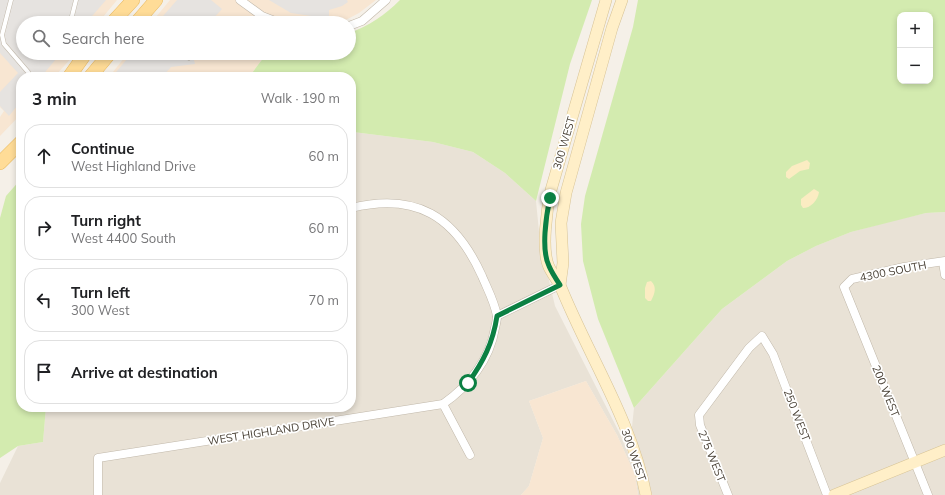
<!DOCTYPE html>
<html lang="en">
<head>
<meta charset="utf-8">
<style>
  body { margin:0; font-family:Mulish,sans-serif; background:#f2f2f2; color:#202124 }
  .controls { position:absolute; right:12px; top:12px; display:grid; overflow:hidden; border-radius:8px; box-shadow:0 2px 6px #0003 }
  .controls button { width:36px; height:36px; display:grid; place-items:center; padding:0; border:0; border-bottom:1px solid #e0e0e0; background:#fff; color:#202124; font:20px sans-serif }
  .stop { position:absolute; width:12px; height:12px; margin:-9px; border:3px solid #0b8043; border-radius:50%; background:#fff }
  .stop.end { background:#0b8043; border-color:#fff; box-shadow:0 1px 4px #0008 }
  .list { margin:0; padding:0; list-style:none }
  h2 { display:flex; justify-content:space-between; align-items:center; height:52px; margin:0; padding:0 16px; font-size:17px }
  h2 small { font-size:13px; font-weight:400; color:#757577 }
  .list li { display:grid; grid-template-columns:26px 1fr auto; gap:12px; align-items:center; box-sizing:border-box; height:64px; margin:0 8px 8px; padding:0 8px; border:1px solid #e0e0e0; border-radius:16px }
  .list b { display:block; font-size:15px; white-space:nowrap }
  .list p { margin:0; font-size:13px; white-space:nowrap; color:#757577 }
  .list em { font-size:13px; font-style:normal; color:#757577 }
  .icon { flex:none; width:22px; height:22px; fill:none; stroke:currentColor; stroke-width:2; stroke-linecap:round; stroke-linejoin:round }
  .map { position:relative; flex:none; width:945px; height:495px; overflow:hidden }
  .search { position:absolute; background:#fff; box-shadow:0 2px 6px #0003; left:16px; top:16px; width:340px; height:44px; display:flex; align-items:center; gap:10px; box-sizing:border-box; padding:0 14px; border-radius:22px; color:#757577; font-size:15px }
  .panel { position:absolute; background:#fff; box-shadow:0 2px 6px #0003; left:16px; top:72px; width:340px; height:340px; border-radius:16px }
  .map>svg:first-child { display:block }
  .residential { fill:#e9e2d6 }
  .commercial { fill:#f8e6d2 }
  .green { fill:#d3ebaf; fill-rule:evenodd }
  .sand { fill:#fbecc2 }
  .parking { fill:#e6e3e0 }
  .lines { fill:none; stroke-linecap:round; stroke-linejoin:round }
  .lane-casing { stroke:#c1b8aa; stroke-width:5 }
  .street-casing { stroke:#c1b8aa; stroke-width:9 }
  .secondary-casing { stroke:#d7c395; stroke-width:12 }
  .primary-casing { stroke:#eaba60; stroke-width:14 }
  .lane { stroke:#fff; stroke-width:4 }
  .street { stroke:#fff; stroke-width:8 }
  .secondary { stroke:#ffefc8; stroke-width:11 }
  .primary { stroke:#ffdc97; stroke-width:13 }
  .route { stroke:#0b8043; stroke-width:5 }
  .labels { text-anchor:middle; stroke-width:3.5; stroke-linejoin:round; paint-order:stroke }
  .street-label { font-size:11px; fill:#494136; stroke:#fff }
</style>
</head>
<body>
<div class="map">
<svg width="945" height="495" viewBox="0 0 945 495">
  <rect width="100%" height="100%" fill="#f5f0e8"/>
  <polygon class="residential" points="351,129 353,132 433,142 473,152 505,173 536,201 540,242 555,306 619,432 629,455 634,408 722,309 787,261 816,246 851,232 895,220 926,213 945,212 945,495 638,495 635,475 617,435 586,381 529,401 543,438 529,486 521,495 0,495 0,483 18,446 43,442 46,407 351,407"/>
  <g class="commercial">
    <polygon points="0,0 117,0 98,23 23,23 23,53 76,53 54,77 21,77 21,114 0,136 0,117 4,111 0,107"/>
    <polygon points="170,0 376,0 359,13 340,23 311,23 293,20 290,23 151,23"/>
    <polygon points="128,53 267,53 249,77 178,74 175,77 109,77"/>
    <polygon points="586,381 617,435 635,475 638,495 521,495 529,486 543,438 529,401"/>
  </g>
  <g class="green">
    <path d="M400 0H592L570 64 536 201 505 173 473 152 433 142 353 132 351 129V77H249L267 53H349V33C369 26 385 15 400 0Z"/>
    <path d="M638 0H945V212L926 213 851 232 816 246 787 261 722 309 634 408 598 319 583 261 581 224 585 196 633 27ZM900 15H930V81H900Z"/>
    <polygon points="21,179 21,407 46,407 43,442 18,446 0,458 0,218 6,196"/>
  </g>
  <g class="sand">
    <polygon points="807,160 810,163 809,169 800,171 789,179 786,177 786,172 792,166"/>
    <path d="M814 189 819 192C818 200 811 208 803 208L801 205V199Z"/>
    <path d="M651 281C657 287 655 293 651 301H648L645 298V288L647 282Z"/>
  </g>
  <g class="parking">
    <polygon points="0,0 106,0 86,23 23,23 23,53 61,53 41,77 21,77 21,101 9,116 0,106 0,92 18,73 0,53"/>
    <polygon points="177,0 211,0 222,9 209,23 200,23 193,18 189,23 157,23"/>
    <polygon points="269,0 347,0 348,2 342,6 329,10 329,17 318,17 291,13"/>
    <polygon points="132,53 192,53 195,64 171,67 162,77 112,77"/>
  </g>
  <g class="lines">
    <defs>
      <g id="lane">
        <polyline points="11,0 2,35 4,44 28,72"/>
        <polyline points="74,23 72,16 76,0"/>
        <polyline points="183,53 189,58"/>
      </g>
      <g id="street">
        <polyline points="240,0 262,16 280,23"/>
        <polyline points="349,26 362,21 386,0"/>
        <polyline points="943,262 945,275"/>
        <polyline points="497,316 560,285"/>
        <polyline points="443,404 470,455"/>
        <path d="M98 495V458L443 404C469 386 490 359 495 328 496 324 497 319 497 316 495 303 487 288 482 276 455 216 416 192 351 208"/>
        <polyline points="728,495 700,425 699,415 749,348 762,336 773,354 827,495"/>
        <polyline points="928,495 844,287 852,279 904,267 945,261"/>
      </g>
      <g id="secondary">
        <path d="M606 0 551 190C547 208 541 250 549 267 552 273 556 279 560 285 588 355 632 421 646 495"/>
        <polyline points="560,285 563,263 561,223 566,193 612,28 622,0"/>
        <polyline points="834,495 945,450"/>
      </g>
      <g id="primary">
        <polyline points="112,23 133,0"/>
        <polyline points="136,23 156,0"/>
        <polyline points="69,77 86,53"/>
        <polyline points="90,77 110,53"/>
        <polyline points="0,163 21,142"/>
      </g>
    </defs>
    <use href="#lane" class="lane-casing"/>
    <use href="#street" class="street-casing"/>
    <use href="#secondary" class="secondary-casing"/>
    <use href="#primary" class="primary-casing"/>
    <use href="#lane" class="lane"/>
    <use href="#street" class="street"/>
    <use href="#secondary" class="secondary"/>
    <use href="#primary" class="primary"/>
  </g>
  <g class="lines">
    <path class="route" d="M468 383C483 362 493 343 497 316L560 285C556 279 552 273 549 266 541 250 546 216 550 198"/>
  </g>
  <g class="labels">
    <g class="street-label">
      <text transform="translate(564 143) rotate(-74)" y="4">300 WEST</text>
      <text transform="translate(893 271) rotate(-11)" y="4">4300 SOUTH</text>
      <text transform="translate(886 391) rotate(68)" y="4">200 WEST</text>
      <text transform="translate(797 415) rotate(69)" y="4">250 WEST</text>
      <text transform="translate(271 431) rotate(-9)" y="4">WEST HIGHLAND DRIVE</text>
      <text transform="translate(634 455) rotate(71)" y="4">300 WEST</text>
      <text transform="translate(712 456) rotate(68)" y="4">275 WEST</text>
    </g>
  </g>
</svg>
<div class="controls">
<button>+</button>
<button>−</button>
</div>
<div class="stop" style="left:468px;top:383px"></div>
<div class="stop end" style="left:550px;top:198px"></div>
<div class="search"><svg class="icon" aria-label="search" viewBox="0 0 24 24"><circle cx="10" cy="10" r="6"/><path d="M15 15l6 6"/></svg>Search here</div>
<section class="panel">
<h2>3 min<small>Walk · 190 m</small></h2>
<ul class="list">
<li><svg class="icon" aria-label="ahead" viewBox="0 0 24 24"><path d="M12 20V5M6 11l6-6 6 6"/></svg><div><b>Continue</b><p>West Highland Drive</p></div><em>60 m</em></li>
<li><svg class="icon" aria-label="right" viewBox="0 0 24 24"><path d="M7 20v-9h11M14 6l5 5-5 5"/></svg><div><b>Turn right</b><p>West 4400 South</p></div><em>60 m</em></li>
<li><svg class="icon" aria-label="left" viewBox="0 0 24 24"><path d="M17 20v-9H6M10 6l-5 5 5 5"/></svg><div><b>Turn left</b><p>300 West</p></div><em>70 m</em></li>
<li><svg class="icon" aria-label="arrive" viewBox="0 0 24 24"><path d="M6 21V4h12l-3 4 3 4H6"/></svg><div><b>Arrive at destination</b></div></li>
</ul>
</section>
</div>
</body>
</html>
